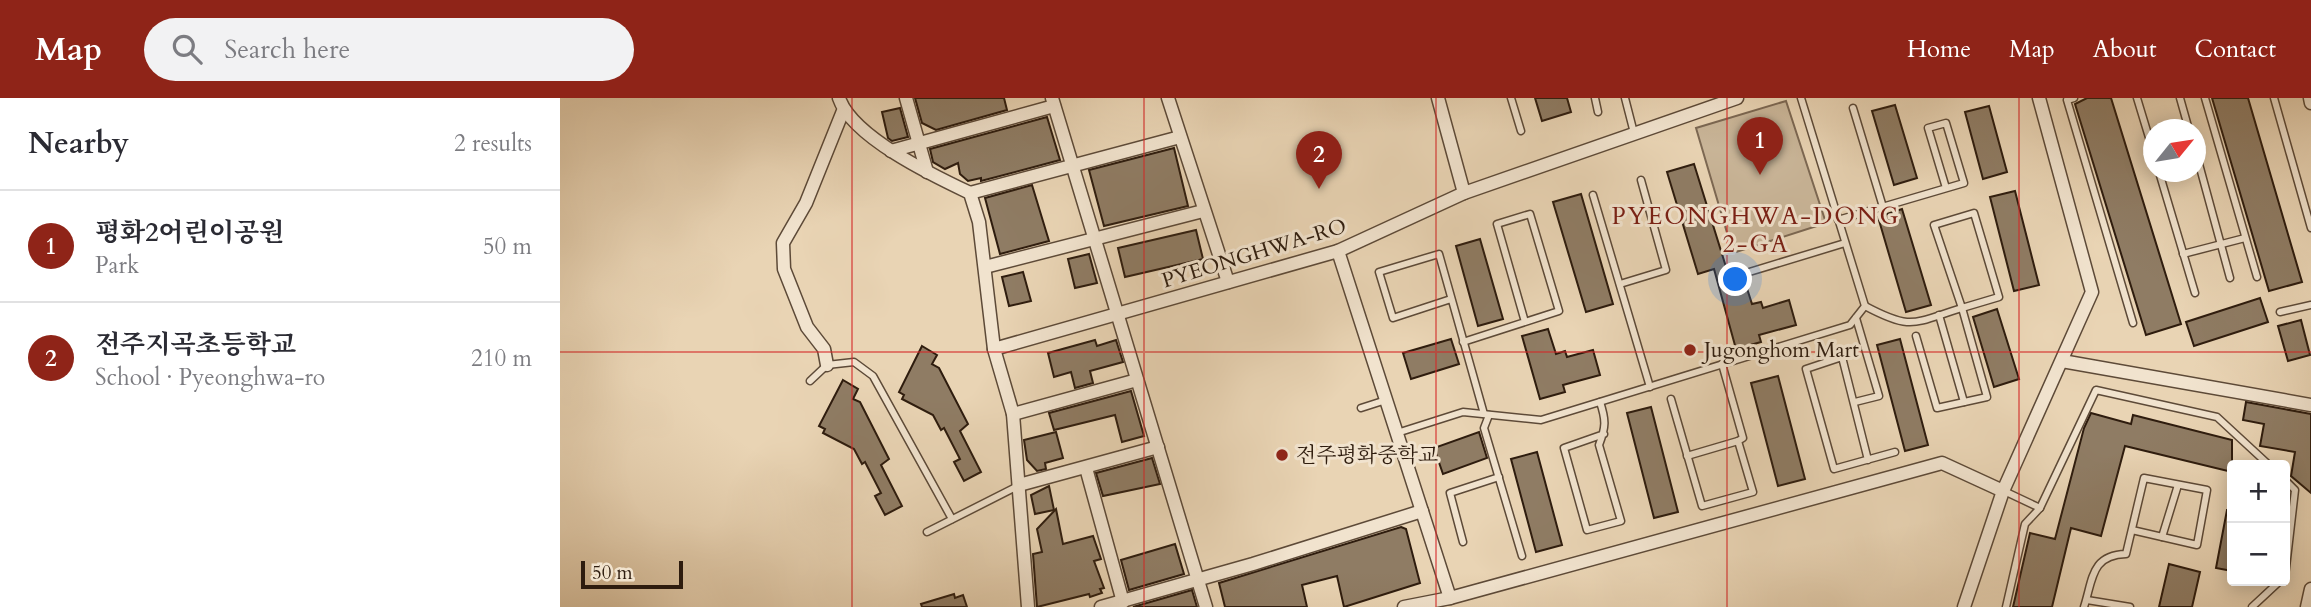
<!DOCTYPE html>
<html lang="en">
<head>
<meta charset="utf-8">
<style>
  body { margin:0; font-family:Cardo,"Noto Serif KR",serif; background:#f2f2f3; color:#2b2b33 }
  .controls { position:absolute; right:21px; bottom:21px; display:grid; overflow:hidden; border-radius:7px; box-shadow:0 4px 18px #0003 }
  .controls button { width:63px; height:63px; display:grid; place-items:center; padding:0; border:0; border-bottom:2px solid #e1e1e2; background:#fff; color:#2b2b33; font:35px sans-serif }
  .compass { position:absolute; left:1583px; top:21px; width:63px; height:63px; border-radius:50%; background:#fff; box-shadow:0 4px 18px #0003; rotate:60deg }
  .scale { position:absolute; left:21px; bottom:18px; width:102px; box-sizing:border-box; padding-left:7px; border:4px solid #2e1c0e; border-top:0; font-size:19px; line-height:24px; white-space:nowrap; color:#2e1c0e; -webkit-text-stroke:5px #f1e3ce; paint-order:stroke }
  .you { position:absolute; left:1176px; top:182px; width:24px; height:24px; margin:-18px; border:5px solid #fff; border-radius:50%; background:#1a73e8; box-shadow:0 0 0 10px #1a73e833 }
  .badge { display:grid; place-items:center; width:46px; height:46px; border-radius:50%; background:#8f2418; color:#fff; font-size:23px; font-weight:700 }
  .pin { position:absolute; translate:-50% -58px; filter:drop-shadow(0 2px 4px #0008) }
  .pin::after { content:''; position:absolute; top:37px; width:24px; height:21px; background:inherit; clip-path:polygon(0 0,100% 0,50% 100%) }
  .list { margin:0; padding:0; list-style:none }
  h2 { display:flex; justify-content:space-between; align-items:center; height:91px; margin:0; padding:0 28px; font-size:30px }
  h2 small { font-size:23px; font-weight:400; color:#7c7c81 }
  .list li { display:grid; grid-template-columns:46px 1fr auto; gap:21px; align-items:center; box-sizing:border-box; height:112px; padding:0 28px; border-top:2px solid #e1e1e2 }
  .list b { display:block; font-size:26px; white-space:nowrap }
  .list p { margin:0; font-size:23px; white-space:nowrap; color:#7c7c81 }
  .list em { font-size:23px; font-style:normal; color:#7c7c81 }
  .icon { flex:none; width:38px; height:38px; fill:none; stroke:currentColor; stroke-width:2; stroke-linecap:round; stroke-linejoin:round }
  .map { position:relative; flex:none; width:1751px; height:509px; overflow:hidden }
  header { display:flex; align-items:center; gap:42px; box-sizing:border-box; height:98px; padding:0 35px; background:#8f2418; color:#fff }
  header strong { font-size:33px }
  nav { display:flex; gap:38px; margin-inline-start:auto; font-size:24px }
  .search { width:490px; height:63px; background:#f2f2f3; display:flex; align-items:center; gap:18px; box-sizing:border-box; padding:0 24px; border-radius:38px; color:#7c7c81; font-size:26px }
  main { display:flex }
  aside { flex:1; background:#fff }
  .map>svg:first-child { display:block }
  .green { fill:#c9b598; stroke:#7c6853; stroke-width:2 }
  .building { fill:#8f7c64; stroke:#2e1c0e; stroke-width:2 }
  .lines { fill:none; stroke-linecap:round; stroke-linejoin:round }
  .service-casing { stroke:#5d4a38; stroke-width:9 }
  .minor-casing { stroke:#5d4a38; stroke-width:15 }
  .service { stroke:#f1e3ce; stroke-width:6 }
  .minor { stroke:#f1e3ce; stroke-width:12 }
  .grid { fill:none; stroke:#d62828; stroke-width:2; stroke-opacity:0.55 }
  .poi-dot { fill:#8f2418; stroke:#f1e3ce; stroke-width:2.5 }
  .labels { text-anchor:middle; stroke-width:6; stroke-linejoin:round; paint-order:stroke }
  .street-label { font-size:21px; fill:#2e1c0e; stroke:#f1e3ce }
  .poi-label { font-size:21px; fill:#2e1c0e; stroke:#f1e3ce; text-anchor:start }
  .quarter-label { font-size:24px; letter-spacing:2px; fill:#7a1f14; stroke:#f1e3ce }
</style>
</head>
<body>
<header>
<strong>Map</strong>
<div class="search"><svg class="icon" aria-label="search" viewBox="0 0 24 24"><circle cx="10" cy="10" r="6"/><path d="M15 15l6 6"/></svg>Search here</div>
<nav><a>Home</a><a>Map</a><a>About</a><a>Contact</a></nav>
</header>
<main>
<aside>
<h2>Nearby<small>2 results</small></h2>
<ul class="list">
<li><span class="badge">1</span><div><b>평화2어린이공원</b><p>Park</p></div><em>50 m</em></li>
<li><span class="badge">2</span><div><b>전주지곡초등학교</b><p>School · Pyeonghwa-ro</p></div><em>210 m</em></li>
</ul>
</aside>
<div class="map">
<svg width="1751" height="509" viewBox="0 0 1751 509">
  <rect width="100%" height="100%" fill="#e9d4b4"/>
  <filter id="stains"><feTurbulence type="fractalNoise" baseFrequency=".00286" numOctaves="4"/><feColorMatrix values="0 0 0 0 .2 0 0 0 0 .09 0 0 0 0 .02 0 0 0 .5 -.17"/></filter>
  <radialGradient id="worn" r=".72"><stop offset=".6" stop-color="#630" stop-opacity="0"/><stop offset="1" stop-color="#630" stop-opacity=".3"/></radialGradient>
  <polygon class="green" points="1226,3 1266,125 1173,155 1136,30"/>
  <g class="building">
    <polygon points="355,0 444,0 447,12 376,32 362,25"/>
    <polygon points="975,0 1007,0 1011,14 982,23"/>
    <polygon points="1527,0 1551,0 1621,226 1586,237 1515,6"/>
    <polygon points="1652,0 1688,0 1742,184 1709,193"/>
    <polygon points="1335,7 1357,80 1334,87 1312,13"/>
    <polygon points="1429,8 1447,74 1423,81 1405,14"/>
    <polygon points="340,10 348,39 332,43 328,40 322,14"/>
    <polygon points="487,19 500,62 421,83 421,80 408,83 400,76 398,65 385,71 373,64 370,51"/>
    <polygon points="614,50 628,108 544,128 529,72"/>
    <polygon points="1134,66 1171,185 1184,181 1192,206 1201,204 1203,210 1229,202 1236,227 1199,237 1201,244 1176,251 1154,171 1138,176 1107,74"/>
    <polygon points="472,87 489,143 440,156 425,100"/>
    <polygon points="1455,93 1479,187 1454,193 1430,99"/>
    <polygon points="1021,96 1053,206 1026,214 993,104"/>
    <polygon points="1342,111 1371,207 1346,214 1318,119"/>
    <polygon points="636,132 643,161 565,179 558,150"/>
    <polygon points="920,141 943,221 918,228 896,148"/>
    <polygon points="529,156 537,185 515,190 508,161"/>
    <polygon points="463,174 471,203 449,208 442,179"/>
    <polygon points="1700,200 1708,224 1634,248 1626,224"/>
    <polygon points="1437,211 1459,281 1434,289 1413,219"/>
    <polygon points="1741,222 1750,257 1728,263 1718,228"/>
    <polygon points="988,231 996,256 1005,253 1007,259 1033,252 1040,277 1003,287 1005,294 980,301 962,238"/>
    <polygon points="891,241 899,266 851,281 843,255"/>
    <polygon points="1340,241 1368,347 1345,353 1317,247"/>
    <polygon points="535,242 537,248 556,242 563,264 530,273 533,285 515,290 511,274 494,279 488,255"/>
    <polygon points="362,248 377,257 372,266 379,270 408,326 400,333 421,374 404,383 394,364 400,361 384,330 381,332 373,317 342,301 344,297 339,294"/>
    <polygon points="1218,278 1245,381 1218,388 1191,285"/>
    <polygon points="283,282 298,291 293,301 300,304 329,361 321,367 342,408 325,417 315,398 321,395 305,364 302,366 294,351 263,335 265,331 259,328"/>
    <polygon points="571,293 584,338 562,344 555,317 494,332 489,315"/>
    <polygon points="1686,304 1751,316 1751,395 1731,378 1735,354 1700,348 1704,326 1683,322"/>
    <polygon points="1091,309 1118,414 1094,420 1067,315"/>
    <polygon points="1531,315 1571,326 1573,317 1672,342 1672,374 1565,348 1541,438 1511,430 1492,509 1453,509 1470,435 1495,441 1524,330"/>
    <polygon points="496,334 503,360 485,365 486,371 477,373 467,362 464,342"/>
    <polygon points="919,334 927,360 883,376 874,350"/>
    <polygon points="977,354 1002,447 976,454 951,361"/>
    <polygon points="592,360 600,386 543,398 536,375"/>
    <polygon points="489,388 494,412 475,416 471,397"/>
    <polygon points="496,411 503,446 533,438 541,461 534,463 544,490 540,491 542,495 530,499 529,496 477,509 473,456 482,454 477,431"/>
    <polygon points="1667,412 1672,412 1672,473 1656,470"/>
    <polygon points="841,429 846,431 860,485 784,509 777,478 742,487 747,509 665,509 659,485"/>
    <polygon points="615,446 624,476 569,492 561,462"/>
    <polygon points="1609,466 1640,474 1632,509 1599,509"/>
    <polygon points="632,492 637,509 573,509"/>
    <polygon points="394,496 395,500 403,497 407,509 362,509 361,506"/>
  </g>
  <g class="lines">
    <defs>
      <g id="service">
        <polyline points="951,0 961,33"/>
        <polyline points="1035,0 1038,14"/>
        <polyline points="1065,0 1074,35"/>
        <polyline points="1514,0 1507,2 1573,225"/>
        <polyline points="1577,0 1594,56"/>
        <polyline points="1620,0 1629,32"/>
        <polyline points="1645,0 1697,179"/>
        <polyline points="1714,0 1751,130"/>
        <polyline points="1293,10 1323,109"/>
        <polyline points="1636,55 1670,180"/>
        <polyline points="1599,74 1635,195"/>
        <polyline points="1033,97 1090,289"/>
        <polygon points="1414,115 1439,199 1402,210 1374,127"/>
        <polyline points="1278,122 1404,85 1386,25 1368,30 1386,90"/>
        <polyline points="1623,156 1685,140"/>
        <polyline points="1186,175 1285,145"/>
        <polyline points="1060,186 1106,172 1081,82"/>
        <path d="M891 201 833 220 819 174 879 156C894 210 909 263 924 316"/>
        <path d="M1305 208C1352 233 1353 225 1402 210L1427 299 1377 310 1356 238"/>
        <polyline points="1720,214 1751,207"/>
        <polyline points="1379,217 1404,304"/>
        <polyline points="903,244 999,213 970,116 937,126 965,224"/>
        <polyline points="250,283 267,267 294,264 313,278 392,421"/>
        <polyline points="1111,301 1142,408 1193,394 1178,343 1183,340 1162,266"/>
        <path d="M1040 304C1046 322 1046 329 1039 347L1061 423 1027 432 1004 350 1044 336"/>
        <polyline points="1295,304 1319,298 1296,220"/>
        <polyline points="801,310 826,302"/>
        <polyline points="929,317 924,330 962,458"/>
        <polyline points="837,335 903,314 981,322 1290,227 1305,208 1241,0"/>
        <polyline points="1127,358 1178,343"/>
        <polyline points="1308,362 1282,259 1246,271 1274,371 1335,354"/>
        <polyline points="1725,382 1735,392 1725,478"/>
        <polyline points="1444,393 1480,410"/>
        <polyline points="367,434 458,388"/>
        <polyline points="1602,439 1618,387"/>
        <polyline points="903,444 890,395 939,379"/>
        <polyline points="1527,502 1570,509"/>
        <polyline points="1446,509 1465,426 1480,410 1536,292 1657,319 1709,367"/>
        <path d="M1524 509C1533 481 1531 457 1566 456L1584 380 1647 392 1637 447 1572 432"/>
        <polyline points="1692,509 1720,483"/>
      </g>
      <g id="minor">
        <path d="M279 0C292 39 374 78 410 95L419 124 434 251 453 316 468 509"/>
        <polyline points="346,0 367,74"/>
        <polyline points="492,0 646,509"/>
        <polyline points="608,0 668,184"/>
        <polyline points="878,0 904,95"/>
        <polyline points="1750,0 1751,5"/>
        <polyline points="331,53 494,8"/>
        <polyline points="410,95 620,39"/>
        <polyline points="778,153 890,500"/>
        <polyline points="425,169 643,113"/>
        <polyline points="434,251 778,153 904,95 1177,0"/>
        <polyline points="1502,263 1751,307"/>
        <polyline points="267,267 264,251 247,229 224,171 223,145 246,105 283,13"/>
        <polyline points="453,316 577,282"/>
        <polyline points="526,370 563,504"/>
        <polyline points="459,387 598,349"/>
        <polyline points="541,509 693,466 862,413"/>
        <polyline points="844,509 890,500 1382,365 1443,393"/>
        <polyline points="1404,509 1443,393 1532,194 1479,0"/>
        <polyline points="1747,509 1751,491"/>
      </g>
    </defs>
    <use href="#service" class="service-casing"/>
    <use href="#minor" class="minor-casing"/>
    <use href="#service" class="service"/>
    <use href="#minor" class="minor"/>
  </g>
  <path class="grid" d="M292 0V509M584 0V509M876 0V509M1167 0V509M1459 0V509M0 254H1751"/>
  <g class="poi-dot">
    <circle cx="1130" cy="252" r="7"/>
    <circle cx="722" cy="357" r="7"/>
  </g>
  <g class="labels">
    <g class="street-label">
      <text transform="translate(694 155) rotate(-17)" y="7">PYEONGHWA-RO</text>
    </g>
    <g class="poi-label">
      <text x="1144" y="259">Jugonghom Mart</text>
      <text x="736" y="364">전주평화중학교</text>
    </g>
    <g class="quarter-label">
      <text x="1196" y="126">PYEONGHWA-DONG<tspan x="1196" dy="28">2-GA</tspan></text>
    </g>
  </g>
  <rect width="100%" height="100%" filter="url(#stains)"/>
  <rect width="100%" height="100%" fill="url(#worn)"/>
</svg>
<div class="controls">
<button>+</button>
<button>−</button>
</div>
<svg class="compass" viewBox="-18 -18 36 36"><path d="M0-13l5 13h-10z" fill="#e53935"/><path d="M0 13l5-13h-10z" fill="#7c7c81"/></svg>
<div class="scale">50 m</div>
<div class="you"></div>
<div class="pin badge" style="left:1200px;top:77px">1</div>
<div class="pin badge" style="left:759px;top:91px">2</div>
</div>
</main>
</body>
</html>
